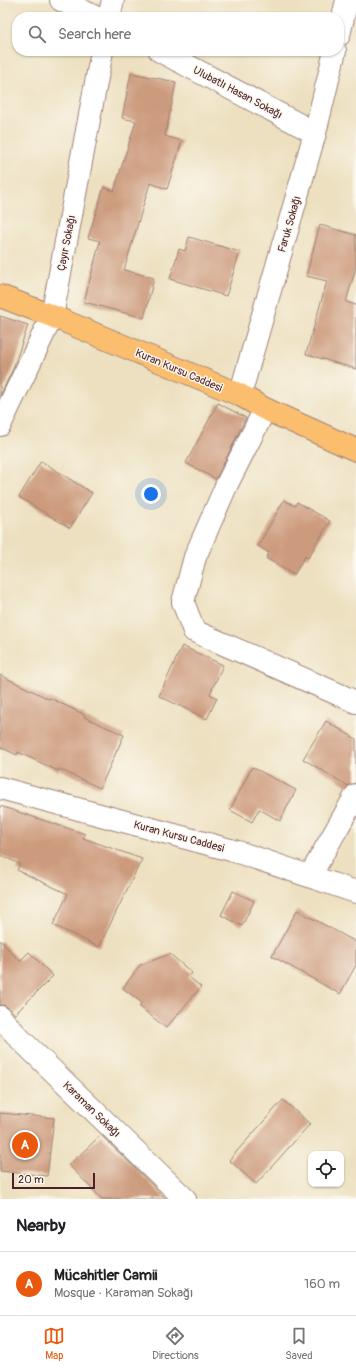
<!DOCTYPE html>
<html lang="en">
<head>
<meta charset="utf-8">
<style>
  body { margin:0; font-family:Pangolin,sans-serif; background:#f6f6f6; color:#202124 }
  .controls { position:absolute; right:12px; bottom:12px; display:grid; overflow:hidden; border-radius:8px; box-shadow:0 1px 3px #0004 }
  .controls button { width:36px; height:36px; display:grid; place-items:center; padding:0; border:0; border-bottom:1px solid #e0e0e0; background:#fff; color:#202124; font:20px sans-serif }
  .scale { position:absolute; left:12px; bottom:10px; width:83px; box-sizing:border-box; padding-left:4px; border:2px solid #4a1f2b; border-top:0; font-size:11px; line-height:14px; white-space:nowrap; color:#4a1f2b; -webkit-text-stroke:3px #fbf7ec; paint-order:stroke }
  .you { position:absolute; left:151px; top:494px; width:14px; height:14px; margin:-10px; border:3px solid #fff; border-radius:50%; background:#1a73e8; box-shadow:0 0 0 6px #1a73e833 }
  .badge { display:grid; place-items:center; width:26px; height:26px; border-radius:50%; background:#ea580c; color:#fff; font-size:13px; font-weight:700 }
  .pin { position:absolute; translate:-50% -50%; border:2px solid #fff; box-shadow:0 1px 4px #0006 }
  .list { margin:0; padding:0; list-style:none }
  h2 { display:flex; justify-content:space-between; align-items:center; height:52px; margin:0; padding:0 16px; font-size:17px }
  h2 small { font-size:13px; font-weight:400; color:#757577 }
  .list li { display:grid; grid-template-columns:26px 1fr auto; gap:12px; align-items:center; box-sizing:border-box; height:64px; padding:0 16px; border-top:1px solid #e0e0e0 }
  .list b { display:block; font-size:15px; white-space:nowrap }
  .list p { margin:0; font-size:13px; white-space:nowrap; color:#757577 }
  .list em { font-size:13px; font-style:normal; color:#757577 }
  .icon { flex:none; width:22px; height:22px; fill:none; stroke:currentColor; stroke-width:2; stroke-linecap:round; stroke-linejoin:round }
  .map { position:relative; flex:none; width:356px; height:1199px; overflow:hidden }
  .search { position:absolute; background:#fff; box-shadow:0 1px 3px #0004; left:12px; right:12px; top:12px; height:44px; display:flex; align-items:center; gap:10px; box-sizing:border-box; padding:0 14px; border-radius:16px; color:#757577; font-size:15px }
  .sheet { height:116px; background:#fff }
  nav { display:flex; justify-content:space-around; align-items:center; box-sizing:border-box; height:56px; border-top:1px solid #e0e0e0; background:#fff; font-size:11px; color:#757577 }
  nav a { display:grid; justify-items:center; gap:2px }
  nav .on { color:#ea580c }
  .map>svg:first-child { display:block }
  .building { fill:#cc9a7c }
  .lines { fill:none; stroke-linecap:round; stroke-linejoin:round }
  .minor-casing { stroke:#9c8076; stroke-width:24 }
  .major-casing { stroke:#9c8076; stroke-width:24 }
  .minor { stroke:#fff; stroke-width:22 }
  .major { stroke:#fbbe6e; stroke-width:22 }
  .labels { text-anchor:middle; stroke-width:3; stroke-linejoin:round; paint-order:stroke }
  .street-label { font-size:11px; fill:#4a1f2b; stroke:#fbf7ec }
</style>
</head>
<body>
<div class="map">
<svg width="356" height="1199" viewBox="0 0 356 1199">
  <rect width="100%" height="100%" fill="#fbf7ec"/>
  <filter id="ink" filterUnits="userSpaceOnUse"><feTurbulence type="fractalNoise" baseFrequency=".025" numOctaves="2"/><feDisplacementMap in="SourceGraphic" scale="8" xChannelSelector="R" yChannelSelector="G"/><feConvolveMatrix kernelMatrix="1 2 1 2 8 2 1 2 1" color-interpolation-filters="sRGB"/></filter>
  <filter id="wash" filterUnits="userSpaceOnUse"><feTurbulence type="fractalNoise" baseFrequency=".012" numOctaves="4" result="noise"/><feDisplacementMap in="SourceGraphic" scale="16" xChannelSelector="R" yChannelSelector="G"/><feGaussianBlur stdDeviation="0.9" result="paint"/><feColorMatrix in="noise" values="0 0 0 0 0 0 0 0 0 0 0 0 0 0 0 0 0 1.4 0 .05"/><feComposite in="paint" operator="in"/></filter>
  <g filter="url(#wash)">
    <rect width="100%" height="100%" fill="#ede0c0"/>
    <g id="blocks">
      <g class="building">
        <polygon points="131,73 176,82 165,136 182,141 167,189 150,183 124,270 154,278 144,318 84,302 100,241 88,238 104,187 114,191 136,121 122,118"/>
        <polygon points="320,225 356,235 356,267 346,302 356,305 356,369 306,354 327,281 306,276"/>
        <polygon points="189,237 240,252 226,296 170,279 179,249 185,251"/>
        <polygon points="0,316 28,325 13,369 0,396"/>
        <polygon points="218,403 246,418 216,479 186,463"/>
        <polygon points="41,461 92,493 70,528 19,497"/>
        <polygon points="284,500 295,506 297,502 330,521 308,558 305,556 294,575 266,558 269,553 258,546"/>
        <polygon points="182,646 223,665 210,694 217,698 207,719 159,696"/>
        <polygon points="0,675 49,699 50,698 85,715 84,717 124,735 100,788 59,769 58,771 18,752 17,755 0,747"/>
        <polygon points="326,721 356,739 356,783 348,786 303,759"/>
        <polygon points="252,767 296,790 280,821 259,809 252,822 230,810"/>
        <polygon points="0,806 85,834 83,838 142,859 99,947 53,925 68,894 17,870 20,864 0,855"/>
        <polygon points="233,891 254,901 242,926 221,915"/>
        <polygon points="297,910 356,942 356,965 340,994 272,956"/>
        <polygon points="0,940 20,961 29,952 53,976 15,1014 9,1008 4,1005 0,1005"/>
        <polygon points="170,954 192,973 189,977 201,987 166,1028 139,1006 142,1003 123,988 140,965"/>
        <polygon points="283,1100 310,1124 256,1184 229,1160"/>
        <polygon points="0,1113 54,1118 47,1176 0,1171"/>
        <polygon points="101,1135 152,1185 166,1199 102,1199 69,1165"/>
      </g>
    </g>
  </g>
  <g filter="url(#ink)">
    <use href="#blocks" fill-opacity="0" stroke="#9c8076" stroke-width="1"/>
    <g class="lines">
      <defs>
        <g id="minor">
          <polyline points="61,0 95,17"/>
          <polyline points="109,17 113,0"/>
          <polyline points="339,35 347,0"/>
          <polyline points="160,51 315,133"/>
          <polyline points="240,395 315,133 335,51"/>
          <polyline points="265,409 227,484 195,557 183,602 194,631 356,702"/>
          <polyline points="0,425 52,316 102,51"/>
          <polyline points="0,788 238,852 356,892"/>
          <polyline points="310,876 356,795"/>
          <polyline points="0,1017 20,1039 185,1199"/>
        </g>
        <polyline id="major" points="0,296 52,316 240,395 265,409 356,450"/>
      </defs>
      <use href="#minor" class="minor-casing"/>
      <use href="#major" class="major-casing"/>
      <use href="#minor" class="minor"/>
      <use href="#major" class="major"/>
    </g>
  </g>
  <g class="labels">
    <g class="street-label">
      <text transform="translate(238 92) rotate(28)" y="4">Ulubatlı Hasan Sokağı</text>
      <text transform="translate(289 224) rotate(-74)" y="4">Faruk Sokağı</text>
      <text transform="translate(66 243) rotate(-79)" y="4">Çayır Sokağı</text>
      <text transform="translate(179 370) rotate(23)" y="4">Kuran Kursu Caddesi</text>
      <text transform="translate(179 836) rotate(15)" y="4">Kuran Kursu Caddesi</text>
      <text transform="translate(92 1109) rotate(44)" y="4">Karaman Sokağı</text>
    </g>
  </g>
</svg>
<div class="controls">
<button><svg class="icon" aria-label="locate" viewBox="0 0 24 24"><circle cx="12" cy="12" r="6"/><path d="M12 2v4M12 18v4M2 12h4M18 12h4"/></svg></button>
</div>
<div class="scale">20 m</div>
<div class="you"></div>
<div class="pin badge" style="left:25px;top:1145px">A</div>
<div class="search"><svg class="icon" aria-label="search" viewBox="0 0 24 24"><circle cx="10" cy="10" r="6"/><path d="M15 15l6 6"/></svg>Search here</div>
</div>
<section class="sheet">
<h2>Nearby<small></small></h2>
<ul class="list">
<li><span class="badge">A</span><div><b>Mücahitler Camii</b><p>Mosque · Karaman Sokağı</p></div><em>160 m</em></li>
</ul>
</section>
<nav>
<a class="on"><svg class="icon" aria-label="map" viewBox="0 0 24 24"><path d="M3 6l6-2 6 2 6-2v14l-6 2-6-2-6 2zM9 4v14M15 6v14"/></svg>Map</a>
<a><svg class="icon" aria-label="directions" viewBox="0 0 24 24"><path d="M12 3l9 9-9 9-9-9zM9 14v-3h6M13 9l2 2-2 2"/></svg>Directions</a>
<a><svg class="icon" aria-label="saved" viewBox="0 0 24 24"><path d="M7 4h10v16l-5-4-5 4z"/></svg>Saved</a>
</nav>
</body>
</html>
